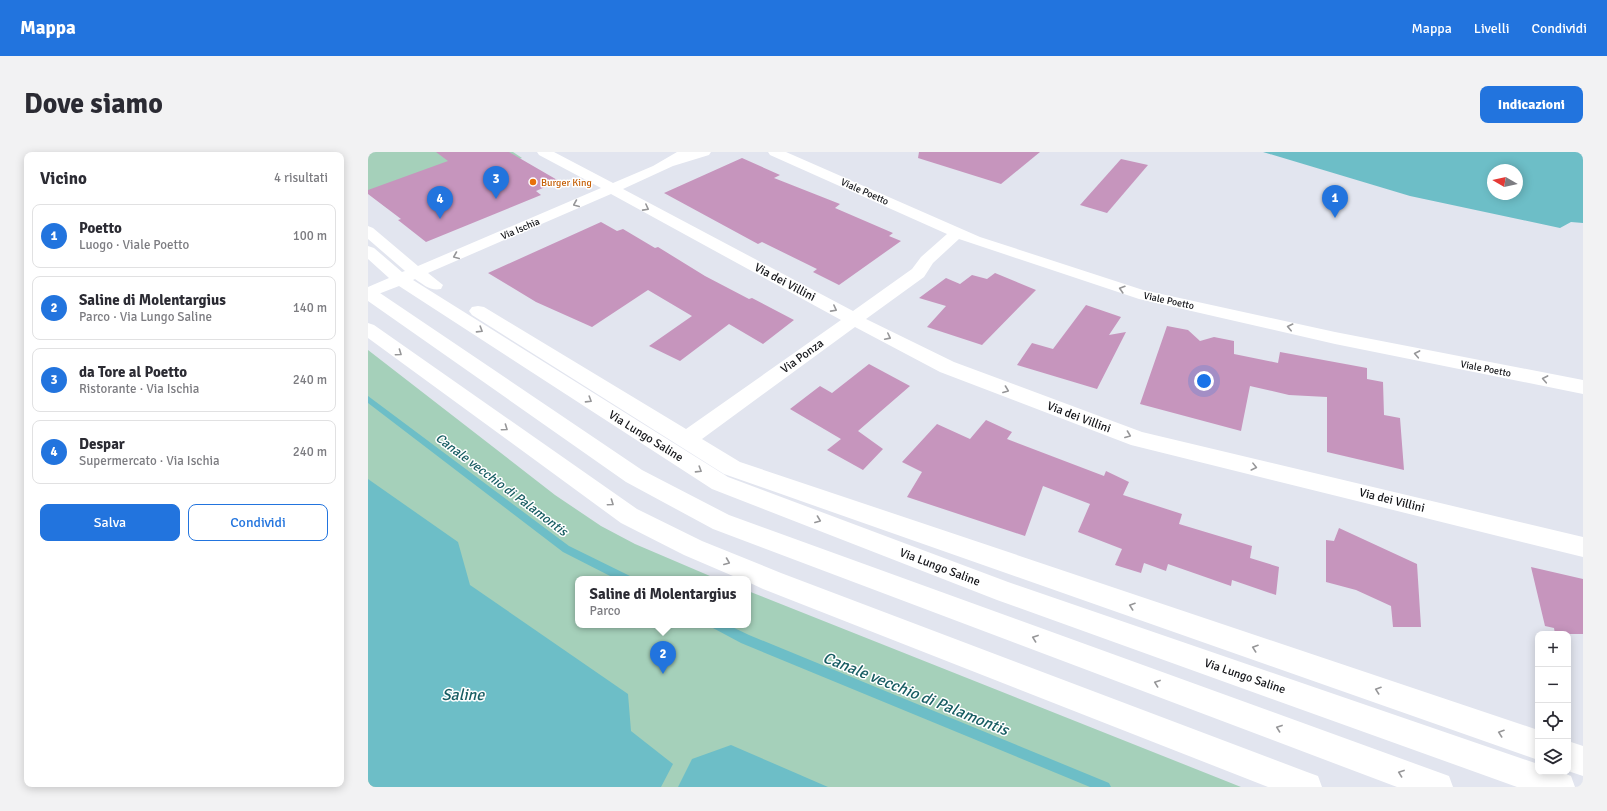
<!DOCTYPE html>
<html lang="it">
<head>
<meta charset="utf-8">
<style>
  body { margin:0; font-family:Signika,sans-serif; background:#f2f2f3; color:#2b2b33 }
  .controls { position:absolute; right:12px; bottom:12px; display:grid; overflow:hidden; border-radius:8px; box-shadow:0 2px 10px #0003 }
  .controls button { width:36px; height:36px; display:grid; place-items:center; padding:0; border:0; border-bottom:1px solid #e1e1e2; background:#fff; color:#2b2b33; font:20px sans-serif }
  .compass { position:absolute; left:1119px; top:12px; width:36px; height:36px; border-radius:50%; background:#fff; box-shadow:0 2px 10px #0003; rotate:279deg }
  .you { position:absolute; left:836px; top:229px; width:14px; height:14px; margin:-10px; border:3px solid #fff; border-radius:50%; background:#1a73e8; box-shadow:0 0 0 6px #1a73e833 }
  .badge { display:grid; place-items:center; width:26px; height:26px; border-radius:50%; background:#2274de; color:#fff; font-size:13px; font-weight:700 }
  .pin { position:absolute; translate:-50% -33px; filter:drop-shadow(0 1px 2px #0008) }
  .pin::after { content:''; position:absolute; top:21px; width:14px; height:12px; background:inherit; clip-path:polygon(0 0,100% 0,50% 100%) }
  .popup { position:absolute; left:207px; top:424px; width:176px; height:52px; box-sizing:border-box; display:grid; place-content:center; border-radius:8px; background:#fff; filter:drop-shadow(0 1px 3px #0005); font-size:13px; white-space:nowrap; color:#7c7c81 }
  .popup b { font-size:15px; color:#2b2b33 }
  .popup::after { content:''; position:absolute; left:50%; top:100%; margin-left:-8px; border:8px solid transparent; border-top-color:#fff }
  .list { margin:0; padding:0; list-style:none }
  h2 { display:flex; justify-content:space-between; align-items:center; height:52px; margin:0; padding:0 16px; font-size:17px }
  h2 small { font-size:13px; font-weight:400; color:#7c7c81 }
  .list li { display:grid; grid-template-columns:26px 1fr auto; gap:12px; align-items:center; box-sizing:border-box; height:64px; margin:0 8px 8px; padding:0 8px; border:1px solid #e1e1e2; border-radius:8px }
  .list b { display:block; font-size:15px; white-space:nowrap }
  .list p { margin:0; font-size:13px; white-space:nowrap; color:#7c7c81 }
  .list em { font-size:13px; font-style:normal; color:#7c7c81 }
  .actions { display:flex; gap:8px; padding:12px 16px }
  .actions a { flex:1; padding:9px 0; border:1px solid #2274de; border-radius:8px; text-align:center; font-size:14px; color:#2274de }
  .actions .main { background:#2274de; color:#fff }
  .icon { flex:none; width:22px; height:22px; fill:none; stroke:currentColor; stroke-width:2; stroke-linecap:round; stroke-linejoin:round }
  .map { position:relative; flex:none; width:1215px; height:635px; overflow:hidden; border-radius:8px }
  header { display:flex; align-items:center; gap:24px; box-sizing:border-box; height:56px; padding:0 20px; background:#2274de; color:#fff }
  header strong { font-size:19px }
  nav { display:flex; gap:22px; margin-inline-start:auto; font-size:14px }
  .intro { display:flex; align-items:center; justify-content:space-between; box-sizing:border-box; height:96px; padding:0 24px }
  h1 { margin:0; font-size:28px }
  .button { padding:10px 18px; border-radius:8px; background:#2274de; color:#fff; font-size:14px; font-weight:700 }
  main { display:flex; gap:24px; padding:0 24px }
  aside { flex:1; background:#fff; border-radius:8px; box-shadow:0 2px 10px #0003 }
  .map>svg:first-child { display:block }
  .green { fill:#a5d0ba }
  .water { fill:#6dbec7; fill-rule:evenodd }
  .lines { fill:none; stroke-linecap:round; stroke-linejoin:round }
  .stream { fill:#6dbec7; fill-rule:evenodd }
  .building { fill:#c695bd }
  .minor { fill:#fff; fill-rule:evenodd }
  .major { fill:#fff; fill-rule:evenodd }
  .oneway { stroke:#969698 }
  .food-dot { fill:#e8710a; stroke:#fff; stroke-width:1.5 }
  .labels { text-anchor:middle; stroke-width:3; stroke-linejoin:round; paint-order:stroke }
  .far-food-label { font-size:10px; fill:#c56008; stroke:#fff; text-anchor:start }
  .far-street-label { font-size:10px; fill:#15161a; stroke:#fff }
  .street-label { font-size:12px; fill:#15161a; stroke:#fff }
  .water-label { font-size:13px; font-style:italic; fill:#185d63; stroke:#fff }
  .near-water-label { font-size:16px; font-style:italic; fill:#185d63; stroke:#fff }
</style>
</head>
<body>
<header>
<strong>Mappa</strong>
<nav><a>Mappa</a><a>Livelli</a><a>Condividi</a></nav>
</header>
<div class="intro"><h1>Dove siamo</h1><a class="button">Indicazioni</a></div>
<main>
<aside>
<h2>Vicino<small>4 risultati</small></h2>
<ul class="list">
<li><span class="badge">1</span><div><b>Poetto</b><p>Luogo · Viale Poetto</p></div><em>100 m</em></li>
<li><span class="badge">2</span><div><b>Saline di Molentargius</b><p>Parco · Via Lungo Saline</p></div><em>140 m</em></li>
<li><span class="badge">3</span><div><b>da Tore al Poetto</b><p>Ristorante · Via Ischia</p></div><em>240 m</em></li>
<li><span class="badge">4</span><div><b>Despar</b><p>Supermercato · Via Ischia</p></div><em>240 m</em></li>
</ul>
<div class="actions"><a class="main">Salva</a><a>Condividi</a></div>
</aside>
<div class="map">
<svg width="1215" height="635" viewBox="0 0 1215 635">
  <rect width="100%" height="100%" fill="#e2e5ef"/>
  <g class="green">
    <polygon points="0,0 145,0 154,6 19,56 0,41"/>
    <polygon points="0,198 187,343 233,374 267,392 349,427 210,427 210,473 380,473 380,439 873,635 0,635"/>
  </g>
  <g class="water">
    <path d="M895 0H1215V71L1203 70 1192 76 1042 44ZM1125 18H1149V42H1125Z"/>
    <polygon points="0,327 90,390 102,433 260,542 263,579 305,612 293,635 0,635"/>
    <polygon points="363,593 460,635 310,635 324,607"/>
  </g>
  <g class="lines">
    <g class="stream">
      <polygon points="0,244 201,394 262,424 263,427 248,427 195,400 0,251"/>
      <polygon points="344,473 360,473 381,483 741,631 743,635 722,635 373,491 345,476"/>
    </g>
  </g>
  <g class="building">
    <polygon points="68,0 141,0 191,29 168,39 173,43 58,90 30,68 33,67 0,42 0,38 80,9"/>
    <polygon points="551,0 672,0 633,32 550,6"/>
    <polygon points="374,6 412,23 406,26 472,52 467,56 525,81 521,84 533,89 471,133 445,120 449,117 394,90 390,92 296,41"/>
    <polygon points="753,7 780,13 739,61 712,53"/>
    <polygon points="233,70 249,79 255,77 287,96 290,95 337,124 381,147 384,146 426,168 395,192 361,172 312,209 281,194 324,164 280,138 224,175 168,150 120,121"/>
    <polygon points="627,121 668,138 614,193 559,175 578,154 551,146 578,126 592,132 604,123 619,127"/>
    <polygon points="718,153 753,165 741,183 758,180 729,237 649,213 664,191 685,197"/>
    <polygon points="799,174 820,178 832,189 846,185 866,189 866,202 910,211 912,200 999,216 999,227 1015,230 1016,263 1032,266 1036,318 959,300 959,245 921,243 882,234 873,279 772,252"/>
    <polygon points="501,212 542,234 490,279 515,297 495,318 459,298 473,287 422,257 452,234 464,241"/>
    <polygon points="618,268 644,280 639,287 736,324 738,319 761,330 755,343 814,362 811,372 884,394 882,406 911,415 908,443 864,428 863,434 800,412 798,419 776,411 773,421 747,413 754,397 710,380 722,352 675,334 657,384 539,345 554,320 534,310 569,272 602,287"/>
    <polygon points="971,376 1049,412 1053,475 1025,475 1023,454 988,438 958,430 958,388 966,389"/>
    <polygon points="1163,415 1215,427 1215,482 1187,482 1186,476 1177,474"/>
  </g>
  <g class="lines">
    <g class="minor">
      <path d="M169 0H186L245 31 285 14 309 0H343L341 3 305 14 255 37 485 159 544 117 553 105 579 82 402 3 400 0H418L612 85 775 138 967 180 1215 228V242L967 192 771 147 591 87 565 111 556 125 498 167 586 210 774 280 1215 385V405L763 293 572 220 487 175 334 287 372 310 1170 578V608L356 322 104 163 101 159 104 155 110 154 116 155 318 277 473 168 243 42 60 121 75 133 73 137C62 139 56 133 47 127L45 128 360 325 640 430 1170 612V620H1193L1203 624 1207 635H1149L629 448 344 337 31 134 0 146V135L21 126 0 107V94L6 96 34 120 37 119 0 87V74L5 76 50 114 233 36 171 3Z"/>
      <polygon points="1200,589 1215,594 1215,624 1200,619"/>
    </g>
    <g class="major">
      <polygon points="0,136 6,137 274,318 361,363 1070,620 1081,624 1085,635 1029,635 345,377 258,330 0,149"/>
      <polygon points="0,171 6,173 269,357 334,389 413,421 939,620 950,624 954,635 900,635 395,437 380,430 380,427 372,427 316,403 253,371 0,186"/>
    </g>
  </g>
  <defs><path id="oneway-chevron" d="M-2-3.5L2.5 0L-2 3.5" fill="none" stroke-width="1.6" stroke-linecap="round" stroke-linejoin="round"/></defs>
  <g class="oneway">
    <use href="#oneway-chevron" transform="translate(208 52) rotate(157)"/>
    <use href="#oneway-chevron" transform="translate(278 56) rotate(28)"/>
    <use href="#oneway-chevron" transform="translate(88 104) rotate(157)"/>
    <use href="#oneway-chevron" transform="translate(754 137) rotate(-163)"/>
    <use href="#oneway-chevron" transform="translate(466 157) rotate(28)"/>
    <use href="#oneway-chevron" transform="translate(922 175) rotate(-167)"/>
    <use href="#oneway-chevron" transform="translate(112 178) rotate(32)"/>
    <use href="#oneway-chevron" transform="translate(520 185) rotate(27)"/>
    <use href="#oneway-chevron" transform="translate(31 201) rotate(35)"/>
    <use href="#oneway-chevron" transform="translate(1049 202) rotate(-169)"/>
    <use href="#oneway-chevron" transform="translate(1177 227) rotate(-169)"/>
    <use href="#oneway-chevron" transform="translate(638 238) rotate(21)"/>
    <use href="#oneway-chevron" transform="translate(221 248) rotate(32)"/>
    <use href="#oneway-chevron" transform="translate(137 276) rotate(35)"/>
    <use href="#oneway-chevron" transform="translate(760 283) rotate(21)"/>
    <use href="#oneway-chevron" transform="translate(886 315) rotate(14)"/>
    <use href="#oneway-chevron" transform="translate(331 318) rotate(32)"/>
    <use href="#oneway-chevron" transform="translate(243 351) rotate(35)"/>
    <use href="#oneway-chevron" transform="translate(450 368) rotate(21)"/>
    <use href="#oneway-chevron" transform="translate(359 410) rotate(22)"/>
    <use href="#oneway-chevron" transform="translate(764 454) rotate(-161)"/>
    <use href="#oneway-chevron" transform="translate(667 486) rotate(-160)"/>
    <use href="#oneway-chevron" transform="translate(887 496) rotate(-161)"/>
    <use href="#oneway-chevron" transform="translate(789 531) rotate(-160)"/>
    <use href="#oneway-chevron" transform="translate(1010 538) rotate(-161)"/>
    <use href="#oneway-chevron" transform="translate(911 576) rotate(-160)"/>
    <use href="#oneway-chevron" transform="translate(1133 581) rotate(-161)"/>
    <use href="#oneway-chevron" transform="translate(1033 621) rotate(-160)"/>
  </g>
  <circle class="food-dot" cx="165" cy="30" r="4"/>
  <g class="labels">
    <g class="far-food-label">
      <text x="173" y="34">Burger King</text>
    </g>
    <g class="far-street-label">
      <text transform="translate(497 39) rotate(24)" y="4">Viale Poetto</text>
      <text transform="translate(152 76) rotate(-23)" y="4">Via Ischia</text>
      <text transform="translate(801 148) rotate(12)" y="4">Viale Poetto</text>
      <text transform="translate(1118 216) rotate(11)" y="4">Viale Poetto</text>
    </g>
    <g class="street-label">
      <text transform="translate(417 130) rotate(28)" y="4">Via dei Villini</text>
      <text transform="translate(434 204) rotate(-36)" y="4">Via Ponza</text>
      <text transform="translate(711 265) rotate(21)" y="4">Via dei Villini</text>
      <text transform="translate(278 284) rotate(32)" y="4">Via Lungo Saline</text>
      <text transform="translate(1024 348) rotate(14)" y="4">Via dei Villini</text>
      <text transform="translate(572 415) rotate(21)" y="4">Via Lungo Saline</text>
      <text transform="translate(877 524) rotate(19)" y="4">Via Lungo Saline</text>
    </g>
    <g class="water-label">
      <text transform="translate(134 332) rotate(37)" y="5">Canale vecchio di Palamontis</text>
    </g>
    <g class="near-water-label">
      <text transform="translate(548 541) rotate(22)" y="6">Canale vecchio di Palamontis</text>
      <text x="95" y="548">Saline</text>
    </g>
  </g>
</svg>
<div class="controls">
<button>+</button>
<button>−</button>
<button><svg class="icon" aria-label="locate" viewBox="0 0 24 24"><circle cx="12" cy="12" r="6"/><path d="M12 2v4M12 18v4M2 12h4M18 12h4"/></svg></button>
<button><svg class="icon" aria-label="layers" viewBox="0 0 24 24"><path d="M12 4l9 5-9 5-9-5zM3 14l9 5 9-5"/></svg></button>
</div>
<svg class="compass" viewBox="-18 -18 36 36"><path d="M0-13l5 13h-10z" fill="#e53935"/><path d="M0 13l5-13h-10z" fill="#7c7c81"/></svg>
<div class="you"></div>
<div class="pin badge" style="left:967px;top:66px">1</div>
<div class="pin badge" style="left:295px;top:522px">2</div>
<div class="popup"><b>Saline di Molentargius</b>Parco</div>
<div class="pin badge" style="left:128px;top:47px">3</div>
<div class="pin badge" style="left:72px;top:67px">4</div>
</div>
</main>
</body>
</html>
